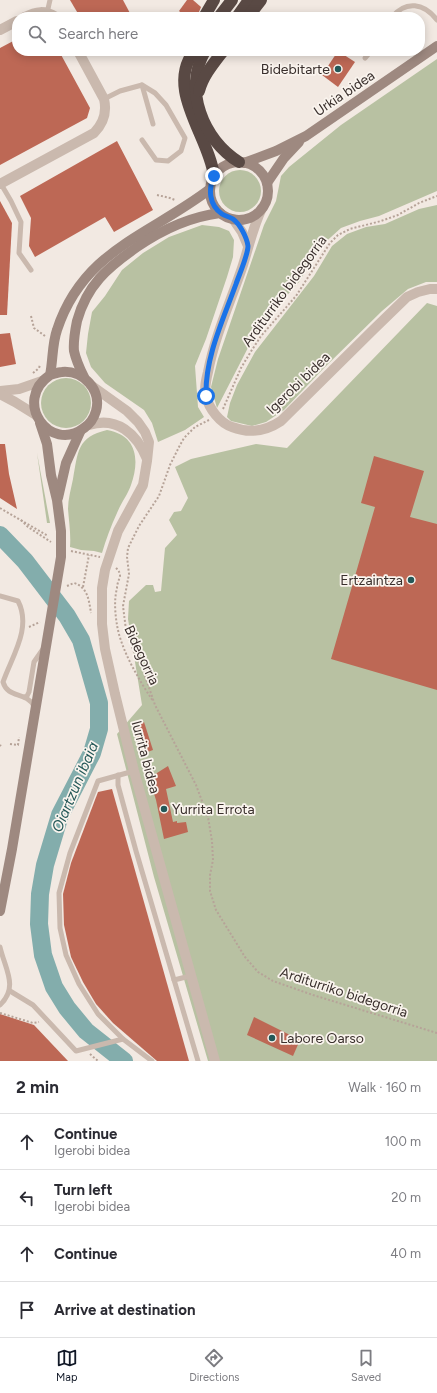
<!DOCTYPE html>
<html lang="en">
<head>
<meta charset="utf-8">
<style>
  body { margin:0; font-family:Figtree,sans-serif; background:#f7f7f7; color:#2b2b33 }
  .stop { position:absolute; width:12px; height:12px; margin:-9px; border:3px solid #1a73e8; border-radius:50%; background:#fff }
  .stop.end { background:#1a73e8; border-color:#fff; box-shadow:0 1px 4px #0008 }
  .list { margin:0; padding:0; list-style:none }
  h2 { display:flex; justify-content:space-between; align-items:center; height:52px; margin:0; padding:0 16px; font-size:17px }
  h2 small { font-size:13px; font-weight:400; color:#7c7c81 }
  .list li { display:grid; grid-template-columns:26px 1fr auto; gap:12px; align-items:center; box-sizing:border-box; height:56px; padding:0 16px; border-top:1px solid #e1e1e2 }
  .list b { display:block; font-size:15px; white-space:nowrap }
  .list p { margin:0; font-size:13px; white-space:nowrap; color:#7c7c81 }
  .list em { font-size:13px; font-style:normal; color:#7c7c81 }
  .icon { flex:none; width:22px; height:22px; fill:none; stroke:currentColor; stroke-width:2; stroke-linecap:round; stroke-linejoin:round }
  .map { position:relative; flex:none; width:437px; height:1061px; overflow:hidden }
  .search { position:absolute; background:#fff; box-shadow:0 2px 10px #0003; left:12px; right:12px; top:12px; height:44px; display:flex; align-items:center; gap:10px; box-sizing:border-box; padding:0 14px; border-radius:16px; color:#7c7c81; font-size:15px }
  .sheet { height:276px; background:#fff }
  nav { display:flex; justify-content:space-around; align-items:center; box-sizing:border-box; height:56px; border-top:1px solid #e1e1e2; background:#fff; font-size:11px; color:#7c7c81 }
  nav a { display:grid; justify-items:center; gap:2px }
  nav .on { color:#111827 }
  .map>svg:first-child { display:block }
  .green { fill:#b8c1a2 }
  .lines { fill:none; stroke-linecap:round; stroke-linejoin:round }
  .river { stroke:#83adac; stroke-width:18 }
  .building { fill:#bd6855 }
  .path { stroke:#b6a398; stroke-width:2; stroke-dasharray:2 2; stroke-linecap:butt }
  .service { stroke:#cab9ae; stroke-width:5 }
  .minor { stroke:#cab9ae; stroke-width:10 }
  .tertiary { stroke:#cab9ae; stroke-width:10 }
  .secondary { stroke:#9e8980; stroke-width:10 }
  .motorway { stroke:#594944; stroke-width:12 }
  .route { stroke:#1a73e8; stroke-width:5 }
  .poi-dot { fill:#245858; stroke:#faf4ee; stroke-width:1.5 }
  .labels { text-anchor:middle; stroke-width:3.5; stroke-linejoin:round; paint-order:stroke }
  .poi-label { font-size:14px; fill:#392f2c; stroke:#faf4ee; text-anchor:end }
  .street-label { font-size:14px; fill:#392f2c; stroke:#faf4ee }
  .water-label { font-size:15px; font-style:italic; fill:#245858; stroke:#faf4ee }
</style>
</head>
<body>
<div class="map">
<svg width="437" height="1061" viewBox="0 0 437 1061">
  <rect width="100%" height="100%" fill="#f2e9e2"/>
  <g class="green">
    <polygon points="437,59 437,191 379,216 360,221 341,228 321,246 299,282 272,312 253,338 217,408 211,387 218,359 264,225 276,201 281,176 289,167 341,125"/>
    <circle cx="240" cy="191" r="21"/>
    <polygon points="437,205 437,282 426,282 408,289 382,311 324,368 284,410 266,422 252,426 231,421 227,417 230,403 237,385 255,352 314,276 332,246 347,234 366,227 385,224 419,209"/>
    <polygon points="202,225 219,227 229,231 234,240 233,257 227,277 206,339 195,366 198,407 204,417 185,430 158,442 152,423 144,410 105,383 91,367 86,353 88,334 92,312 105,296 122,270 143,253 169,237"/>
    <polygon points="427,303 437,306 437,1061 208,1061 154,877 117,734 142,705 128,619 129,601 146,585 153,585 155,592 161,591 165,548 177,535 169,520 174,512 181,511 188,498 175,467 191,459 256,444 287,448"/>
    <circle cx="66" cy="403" r="25"/>
    <path d="M107 430C137 435 140 460 131 485 128 494 121 503 117 513 111 526 106 539 102 553L94 551 81 550 70 547C71 534 69 522 68 509 68 499 71 489 73 479 78 452 77 437 107 430Z"/>
    <polygon points="37,453 50,523 47,523"/>
  </g>
  <g class="lines">
    <polyline class="river" points="0,535 25,561 67,616 81,640 99,703 99,729 92,753 60,815 45,865 40,894 39,924 43,955 54,987 67,1008 86,1031 124,1061"/>
  </g>
  <g class="building">
    <polygon points="70,0 123,0 132,17 80,17"/>
    <polygon points="187,0 193,0 201,7 197,17 186,17 179,11"/>
    <polygon points="17,39 17,51 59,51 90,108 87,118 0,165 0,48"/>
    <polygon points="338,51 355,62 338,87 322,75"/>
    <polygon points="117,141 153,210 114,232 105,217 35,257 29,246 31,218 20,196"/>
    <polygon points="0,201 12,223 7,315 0,315"/>
    <polygon points="10,333 16,364 0,367 0,334"/>
    <polygon points="0,444 5,444 9,474 17,509 0,498"/>
    <polygon points="374,456 424,471 410,517 437,524 437,690 331,659 375,507 361,503"/>
    <polygon points="144,722 153,750 142,754 133,725"/>
    <polygon points="168,766 176,786 166,789 173,822 177,821 177,823 186,822 188,832 164,839 156,800 149,778"/>
    <polygon points="112,789 189,1061 157,1061 113,1023 96,1004 83,982 71,957 64,925 63,894 71,863 98,792"/>
    <polygon points="0,1014 34,1025 68,1061 0,1061"/>
    <polygon points="254,1017 300,1040 293,1056 247,1035"/>
  </g>
  <g class="lines">
    <g class="path">
      <polyline points="157,195 170,198 175,200"/>
      <polyline points="31,316 34,328 45,336"/>
      <polyline points="33,373 39,368 40,365"/>
      <polyline points="223,409 241,368 250,353 261,336 296,296 330,243 338,235 350,229 381,221 398,215 419,203 437,196"/>
      <polyline points="209,420 195,427 184,438 180,445 170,465 159,496 139,526 128,548 127,557 129,574 123,606 126,630 134,652 143,670 155,705 196,785 208,817 212,841 213,860 210,875 210,891 216,910 245,957 258,972 273,981 313,995 437,1033"/>
      <polyline points="0,508 48,536"/>
      <polyline points="21,520 28,527 51,542"/>
      <polyline points="71,551 100,557"/>
      <path d="M116 568C118 570 120 572 120 576 119 580 117 584 117 588 114 600 115 613 117 625 121 650 139 680 153 701"/>
      <path d="M67 586 74 583C88 587 89 601 91 613"/>
      <polyline points="83,587 89,555"/>
      <polyline points="29,627 40,622"/>
      <polyline points="10,744 18,745 19,737"/>
      <polyline points="0,745 1,746"/>
      <polyline points="0,1013 33,1023 39,1022"/>
      <polyline points="90,1054 98,1061"/>
    </g>
    <g class="service">
      <polyline points="47,13 50,0"/>
      <path d="M392 17C406 0 424 3 437 20"/>
      <polyline points="365,58 371,51"/>
      <polyline points="142,85 153,124"/>
      <polyline points="104,99 120,91 142,85 155,93 166,105 185,138 181,151 168,161 156,160 142,140"/>
      <polyline points="1,184 11,201 21,222 19,253 31,270"/>
      <path d="M0 596 18 601C32 628 12 656 3 682 8 699 26 691 34 706"/>
      <polyline points="24,697 27,696 29,692 34,662 43,649"/>
      <polyline points="134,771 98,781 70,853 59,893 60,928 66,955 79,984 98,1014 123,1039 152,1061"/>
      <polyline points="118,775 118,785 136,851 198,1061"/>
      <path d="M0 947C5 969 19 987 0 1005"/>
      <polyline points="174,980 190,976"/>
      <polyline points="10,991 33,1005 76,1051 123,1039"/>
    </g>
    <g class="minor">
      <path d="M25 17C36 11 45 10 56 17"/>
      <polyline points="0,30 17,21"/>
      <path d="M0 184 94 133C104 123 107 112 104 99L78 51"/>
      <path d="M262 208C253 227 249 246 243 265 231 301 215 335 208 372 206 380 204 388 206 396 209 409 220 423 232 427 250 434 266 431 281 421L373 330 407 297 418 292 430 289H437"/>
      <polyline points="233,219 242,232 248,246"/>
      <polyline points="0,391 19,389 42,381"/>
      <polyline points="0,394 15,402 36,415"/>
    </g>
    <g class="tertiary">
      <polyline points="92,386 127,411 138,422 145,432 149,442 147,461 143,485 118,531 105,570 102,588 102,624 105,649 115,694 134,771 215,1061"/>
      <path d="M89 425C117 416 137 434 147 459"/>
    </g>
    <g class="secondary">
      <circle cx="239" cy="191" r="29"/>
      <polyline points="244,163 276,151 306,136 437,46"/>
      <polyline points="267,183 284,158 299,142"/>
      <path d="M50 375C54 374 58 372 62 372 83 370 102 390 96 411 94 418 90 424 84 428 50 454 12 401 50 375 53 361 52 344 57 330 83 250 150 235 210 189"/>
      <path d="M84 377C80 369 76 360 74 351 73 341 75 331 77 321 87 285 107 268 137 247 163 229 189 217 220 213"/>
      <polyline points="58,498 66,463 80,432"/>
      <polyline points="0,911 12,849 61,557 61,531 57,500 51,475 47,444 40,423"/>
    </g>
    <g class="motorway">
      <polyline points="204,17 214,0"/>
      <polyline points="219,17 232,0"/>
      <polyline points="237,17 249,0"/>
      <polyline points="248,17 261,0"/>
      <path d="M194 51C165 90 209 136 214 176"/>
      <path d="M205 51C183 89 203 140 239 162"/>
      <path d="M199 91C203 76 213 64 223 51"/>
    </g>
  </g>
  <g class="lines">
    <path class="route" d="M206 396C205 357 223 320 236 284 239 275 248 255 248 246 247 238 240 224 233 219 230 217 225 216 222 214 209 205 208 189 214 176"/>
  </g>
  <g class="poi-dot">
    <circle cx="338" cy="69" r="4"/>
    <circle cx="411" cy="580" r="4"/>
    <circle cx="164" cy="809" r="4"/>
    <circle cx="272" cy="1038" r="4"/>
  </g>
  <g class="labels">
    <g class="poi-label">
      <text x="330" y="74">Bidebitarte</text>
      <text x="403" y="585">Ertzaintza</text>
      <text x="172" y="814" text-anchor="start">Yurrita Errota</text>
      <text x="280" y="1043" text-anchor="start">Labore Oarso</text>
    </g>
    <g class="street-label">
      <text transform="translate(344 93) rotate(-34)" y="5">Urkia bidea</text>
      <text transform="translate(284 291) rotate(-54)" y="5">Arditurriko bidegorria</text>
      <text transform="translate(298 383) rotate(-44)" y="5">Igerobi bidea</text>
      <text transform="translate(142 655) rotate(65)" y="5">Bidegorria</text>
      <text transform="translate(146 757) rotate(75)" y="5">Iurrita bidea</text>
      <text transform="translate(344 992) rotate(18)" y="5">Arditurriko bidegorria</text>
    </g>
    <g class="water-label">
      <text transform="translate(75 787) rotate(-67)" y="5">Oiartzun ibaia</text>
    </g>
  </g>
</svg>
<div class="stop" style="left:206px;top:396px"></div>
<div class="stop end" style="left:214px;top:176px"></div>
<div class="search"><svg class="icon" aria-label="search" viewBox="0 0 24 24"><circle cx="10" cy="10" r="6"/><path d="M15 15l6 6"/></svg>Search here</div>
</div>
<section class="sheet">
<h2>2 min<small>Walk · 160 m</small></h2>
<ul class="list">
<li><svg class="icon" aria-label="ahead" viewBox="0 0 24 24"><path d="M12 20V5M6 11l6-6 6 6"/></svg><div><b>Continue</b><p>Igerobi bidea</p></div><em>100 m</em></li>
<li><svg class="icon" aria-label="left" viewBox="0 0 24 24"><path d="M17 20v-9H6M10 6l-5 5 5 5"/></svg><div><b>Turn left</b><p>Igerobi bidea</p></div><em>20 m</em></li>
<li><svg class="icon" aria-label="ahead" viewBox="0 0 24 24"><path d="M12 20V5M6 11l6-6 6 6"/></svg><div><b>Continue</b></div><em>40 m</em></li>
<li><svg class="icon" aria-label="arrive" viewBox="0 0 24 24"><path d="M6 21V4h12l-3 4 3 4H6"/></svg><div><b>Arrive at destination</b></div></li>
</ul>
</section>
<nav>
<a class="on"><svg class="icon" aria-label="map" viewBox="0 0 24 24"><path d="M3 6l6-2 6 2 6-2v14l-6 2-6-2-6 2zM9 4v14M15 6v14"/></svg>Map</a>
<a><svg class="icon" aria-label="directions" viewBox="0 0 24 24"><path d="M12 3l9 9-9 9-9-9zM9 14v-3h6M13 9l2 2-2 2"/></svg>Directions</a>
<a><svg class="icon" aria-label="saved" viewBox="0 0 24 24"><path d="M7 4h10v16l-5-4-5 4z"/></svg>Saved</a>
</nav>
</body>
</html>
